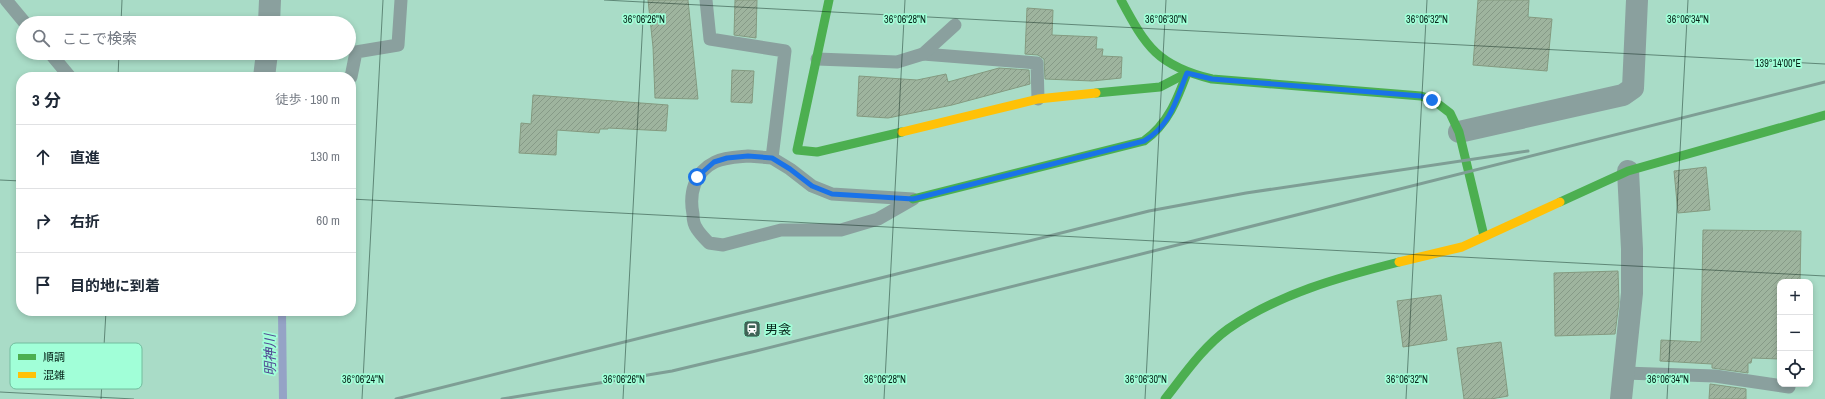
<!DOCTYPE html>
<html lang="ja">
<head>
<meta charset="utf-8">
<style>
  body { margin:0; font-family:"Archivo Narrow","Noto Sans JP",sans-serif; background:#f2f2f3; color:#1f2937 }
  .controls { position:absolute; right:12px; bottom:12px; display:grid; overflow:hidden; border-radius:8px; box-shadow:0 2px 6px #0003 }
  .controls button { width:36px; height:36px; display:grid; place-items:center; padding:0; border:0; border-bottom:1px solid #e0e1e3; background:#fff; color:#1f2937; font:20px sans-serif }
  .stop { position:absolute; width:12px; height:12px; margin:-9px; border:3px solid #1a73e8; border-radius:50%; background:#fff }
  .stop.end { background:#1a73e8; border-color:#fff; box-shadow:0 1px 4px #0008 }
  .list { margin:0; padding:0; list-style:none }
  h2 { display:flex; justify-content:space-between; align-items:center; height:52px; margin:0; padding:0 16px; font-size:17px }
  h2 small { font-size:13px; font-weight:400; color:#747a83 }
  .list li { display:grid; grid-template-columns:26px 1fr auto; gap:12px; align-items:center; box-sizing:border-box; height:64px; padding:0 16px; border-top:1px solid #e0e1e3 }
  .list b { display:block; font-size:15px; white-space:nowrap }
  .list em { font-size:13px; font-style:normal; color:#747a83 }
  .icon { flex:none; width:22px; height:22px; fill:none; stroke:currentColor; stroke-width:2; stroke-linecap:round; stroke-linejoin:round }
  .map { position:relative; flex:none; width:1825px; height:399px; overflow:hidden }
  .search { position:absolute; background:#fff; box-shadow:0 2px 6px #0003; left:16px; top:16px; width:340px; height:44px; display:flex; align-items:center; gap:10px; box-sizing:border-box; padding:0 14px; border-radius:22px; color:#747a83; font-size:15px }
  .panel { position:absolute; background:#fff; box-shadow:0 2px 6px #0003; left:16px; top:72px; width:340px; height:244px; border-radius:16px }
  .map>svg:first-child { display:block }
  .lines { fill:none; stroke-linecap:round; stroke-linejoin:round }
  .stream { stroke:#95a3c6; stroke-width:8 }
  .building { fill:url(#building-hatch); stroke:#849a80 }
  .lane { stroke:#8aa09e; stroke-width:13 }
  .street { stroke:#8aa09e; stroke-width:22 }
  .fast { stroke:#4caf50; stroke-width:9 }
  .slow { stroke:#ffc107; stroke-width:9 }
  .rail { stroke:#7e9e95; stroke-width:3 }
  .route { stroke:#1a73e8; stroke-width:5 }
  .ticks { fill:none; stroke:#042217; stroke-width:1; stroke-opacity:0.45 }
  .labels { text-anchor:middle; stroke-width:3.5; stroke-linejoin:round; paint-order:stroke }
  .poi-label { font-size:13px; fill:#042217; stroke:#a1ffd8; text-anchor:start }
  .water-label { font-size:14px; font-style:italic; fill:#534a95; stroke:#a1ffd8 }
  .key { fill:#a1ffd8; stroke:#72bd9e; stroke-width:1 }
  .key-label { font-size:11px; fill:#042217 }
  .ticks-label { font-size:10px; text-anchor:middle; fill:#042217; stroke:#a1ffd8; stroke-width:3.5; stroke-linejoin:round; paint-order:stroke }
</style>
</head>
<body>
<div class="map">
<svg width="1825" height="399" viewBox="0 0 1825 399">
  <defs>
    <pattern id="building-hatch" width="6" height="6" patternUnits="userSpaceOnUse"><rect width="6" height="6" fill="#9eb49e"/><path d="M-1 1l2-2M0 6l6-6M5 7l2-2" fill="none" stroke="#869a87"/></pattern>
  </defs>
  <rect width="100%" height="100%" fill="#a9dcc7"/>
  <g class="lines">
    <polyline class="stream" points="282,311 283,399"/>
  </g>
  <g class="building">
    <polygon points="648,0 688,0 698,99 655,98 653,47"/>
    <polygon points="735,0 757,0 756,38 734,35"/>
    <polygon points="1478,0 1529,0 1528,17 1552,19 1547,71 1473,65"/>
    <polygon points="1027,8 1053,10 1052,35 1097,37 1096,49 1103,49 1102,56 1122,57 1121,78 1092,81 1045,79 1044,59 1038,55 1025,54"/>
    <polygon points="999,68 1029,70 1030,84 952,105 888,118 857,116 859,76 917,80 946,74 948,82"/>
    <polygon points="732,70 754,71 752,103 731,102"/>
    <polygon points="533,95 668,105 666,131 608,128 608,129 600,129 599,133 557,130 556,155 519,153 521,123 531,124"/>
    <polygon points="1706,167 1710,210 1678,213 1674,171"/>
    <polygon points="1703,230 1801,231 1800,282 1780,282 1780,359 1752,358 1751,363 1748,363 1748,373 1712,368 1712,364 1660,361 1661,340 1701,342"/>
    <polygon points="1618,271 1619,302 1615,334 1555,336 1554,273"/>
    <polygon points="1441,295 1447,340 1403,347 1397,301"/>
    <polygon points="1501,342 1508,396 1491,399 1464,399 1457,348"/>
    <polygon points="1710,384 1746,389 1746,399 1709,399"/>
  </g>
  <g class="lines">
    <g class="lane">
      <polyline points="6,0 25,23"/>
      <polyline points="706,0 710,39 785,51 772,158"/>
      <polyline points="50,53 70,77"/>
      <polyline points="923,54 1037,63 1038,99"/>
      <polyline points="817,59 897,62 923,54 955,25"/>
      <polyline points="351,77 356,52 398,45 401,0"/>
      <path d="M748 156 772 158 790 169 812 186 832 194 913 199 878 219 841 230H781L723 245 709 243C705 239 700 234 697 229 694 225 693 219 693 214 689 194 694 172 715 162 725 157 737 157 748 156Z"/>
      <polyline points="1624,373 1715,376 1789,387"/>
    </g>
    <g class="street">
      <polyline points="269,23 270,0"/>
      <polyline points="264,77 267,53"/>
      <polyline points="1459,132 1623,95 1633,88 1637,0"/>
      <polyline points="1621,399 1632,293 1632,249 1628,171"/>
    </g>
    <g class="fast">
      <polyline points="829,0 797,150 817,152 902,132"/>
      <path d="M1121 0C1146 47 1158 66 1212 79L1421 96 1433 100 1450 113 1459 132 1484 236"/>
      <polyline points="1096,93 1160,87 1187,73"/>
      <path d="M913 199 1144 141C1168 124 1177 100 1187 73"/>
      <polyline points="1560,202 1628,171 1825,115"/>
      <path d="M1165 399C1184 375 1203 347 1228 329 1278 294 1340 277 1399 262"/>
    </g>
    <g class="slow">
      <polyline points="902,132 1038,99 1096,93"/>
      <polyline points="1399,262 1462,247 1560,202"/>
    </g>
    <g class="rail">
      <polyline points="396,399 1149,211 1246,193 1528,151"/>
      <polyline points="502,399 672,371 756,351 1825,82"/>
    </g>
  </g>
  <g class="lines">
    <path class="route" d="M697 177 714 162 727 158 748 156 772 158 790 169 812 186 832 194 913 199 1144 141C1171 125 1176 100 1187 73L1212 79 1421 96 1432 100"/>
  </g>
  <path class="ticks" d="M604 0 1825 64M121 23 122 0M118 77 119 53M0 180 21 181M351 199 1825 276M0 392 134 399M101 399 106 311M362 399 383 0M623 399 644 0M884 399 905 0M1145 399 1166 0M1406 399 1427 0M1667 399 1688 0"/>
  <defs>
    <symbol id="station-square" viewBox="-11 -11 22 22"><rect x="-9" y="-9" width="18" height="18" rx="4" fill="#3e6355" stroke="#a1ffd8"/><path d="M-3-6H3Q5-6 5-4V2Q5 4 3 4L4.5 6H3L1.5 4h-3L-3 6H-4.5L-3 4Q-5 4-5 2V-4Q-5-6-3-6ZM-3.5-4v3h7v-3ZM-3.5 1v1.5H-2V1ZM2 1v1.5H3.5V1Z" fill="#fff"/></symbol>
  </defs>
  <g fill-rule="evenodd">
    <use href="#station-square" x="742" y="319" width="20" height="20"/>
  </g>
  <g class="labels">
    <g class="poi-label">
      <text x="765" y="334">男衾</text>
    </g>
    <g class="water-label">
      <text transform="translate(270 355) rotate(-91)" y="5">明神川</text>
    </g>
  </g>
  <rect x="10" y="343" width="132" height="46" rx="6" class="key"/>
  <rect x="18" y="354" width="18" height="6" fill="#4caf50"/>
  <rect x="18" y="372" width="18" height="6" fill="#ffc107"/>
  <g class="key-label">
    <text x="43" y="361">順調</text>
    <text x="43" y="379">混雑</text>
  </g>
  <g class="ticks-label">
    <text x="644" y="23">36°06'26"N</text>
    <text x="905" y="23">36°06'28"N</text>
    <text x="1166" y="23">36°06'30"N</text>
    <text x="1427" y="23">36°06'32"N</text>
    <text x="1688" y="23">36°06'34"N</text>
    <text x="1778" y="67">139°14'00"E</text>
    <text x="363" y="383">36°06'24"N</text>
    <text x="624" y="383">36°06'26"N</text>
    <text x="885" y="383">36°06'28"N</text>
    <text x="1146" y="383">36°06'30"N</text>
    <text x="1407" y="383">36°06'32"N</text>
    <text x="1668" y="383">36°06'34"N</text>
  </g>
</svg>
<div class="controls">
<button>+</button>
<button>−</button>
<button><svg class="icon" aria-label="locate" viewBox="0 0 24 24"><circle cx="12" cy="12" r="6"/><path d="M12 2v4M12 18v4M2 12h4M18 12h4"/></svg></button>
</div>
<div class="stop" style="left:697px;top:177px"></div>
<div class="stop end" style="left:1432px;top:100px"></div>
<div class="search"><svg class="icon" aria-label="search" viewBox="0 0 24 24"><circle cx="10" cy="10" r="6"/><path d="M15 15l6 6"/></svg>ここで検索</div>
<section class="panel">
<h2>3 分<small>徒歩 · 190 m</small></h2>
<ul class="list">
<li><svg class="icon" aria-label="ahead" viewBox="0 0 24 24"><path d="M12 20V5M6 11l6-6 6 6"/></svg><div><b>直進</b></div><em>130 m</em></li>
<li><svg class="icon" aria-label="right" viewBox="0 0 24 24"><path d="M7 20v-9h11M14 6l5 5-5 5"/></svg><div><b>右折</b></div><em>60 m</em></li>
<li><svg class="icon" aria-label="arrive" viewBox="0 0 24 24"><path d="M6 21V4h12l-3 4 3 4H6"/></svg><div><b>目的地に到着</b></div></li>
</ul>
</section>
</div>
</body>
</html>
